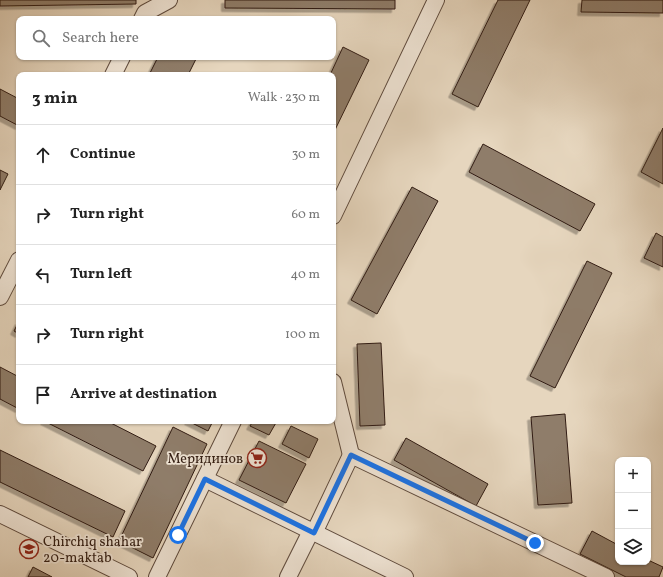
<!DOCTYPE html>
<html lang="en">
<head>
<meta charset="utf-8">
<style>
  body { margin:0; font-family:Vollkorn,serif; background:#f6f6f6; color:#222 }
  .controls { position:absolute; right:12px; bottom:12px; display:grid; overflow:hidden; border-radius:8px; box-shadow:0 1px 3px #0004 }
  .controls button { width:36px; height:36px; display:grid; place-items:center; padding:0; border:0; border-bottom:1px solid #e0e0e0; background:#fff; color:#222; font:20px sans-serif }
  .stop { position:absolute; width:12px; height:12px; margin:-9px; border:3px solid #1a73e8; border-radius:50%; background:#fff }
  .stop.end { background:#1a73e8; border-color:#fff; box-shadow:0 1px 4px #0008 }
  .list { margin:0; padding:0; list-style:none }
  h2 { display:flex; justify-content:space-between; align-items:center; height:52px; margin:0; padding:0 16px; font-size:17px }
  h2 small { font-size:13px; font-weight:400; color:#767676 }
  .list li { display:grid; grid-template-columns:26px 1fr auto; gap:12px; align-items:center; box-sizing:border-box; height:60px; padding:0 16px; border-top:1px solid #e0e0e0 }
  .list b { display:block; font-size:15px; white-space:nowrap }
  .list em { font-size:13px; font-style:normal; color:#767676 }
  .icon { flex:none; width:22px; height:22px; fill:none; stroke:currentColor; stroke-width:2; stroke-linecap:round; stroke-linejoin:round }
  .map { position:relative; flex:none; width:663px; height:577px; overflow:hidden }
  .search { position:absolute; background:#fff; box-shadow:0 1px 3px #0004; left:16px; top:16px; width:320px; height:44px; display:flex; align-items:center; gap:10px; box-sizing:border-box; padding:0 14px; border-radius:8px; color:#767676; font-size:15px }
  .panel { position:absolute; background:#fff; box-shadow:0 1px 3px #0004; left:16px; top:72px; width:320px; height:352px; border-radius:8px }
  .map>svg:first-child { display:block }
  .building { fill:#8f7d6b; stroke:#311c12; filter:url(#shadow) }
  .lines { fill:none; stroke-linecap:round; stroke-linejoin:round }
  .minor-casing { stroke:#5e4a3d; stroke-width:18 }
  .minor { stroke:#efe4d5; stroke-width:16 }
  .route { stroke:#1a73e8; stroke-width:5 }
  .labels { text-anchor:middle; stroke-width:3.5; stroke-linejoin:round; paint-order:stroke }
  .poi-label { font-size:14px; fill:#311c12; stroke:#efe4d5; text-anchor:end }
</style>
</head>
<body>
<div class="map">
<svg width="663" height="577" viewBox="0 0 663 577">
  <defs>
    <filter id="shadow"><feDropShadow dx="-3.5" dy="3.5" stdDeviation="0" flood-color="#0004"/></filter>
  </defs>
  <rect width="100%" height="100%" fill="#e6d6be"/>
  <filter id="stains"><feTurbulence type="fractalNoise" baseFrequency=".005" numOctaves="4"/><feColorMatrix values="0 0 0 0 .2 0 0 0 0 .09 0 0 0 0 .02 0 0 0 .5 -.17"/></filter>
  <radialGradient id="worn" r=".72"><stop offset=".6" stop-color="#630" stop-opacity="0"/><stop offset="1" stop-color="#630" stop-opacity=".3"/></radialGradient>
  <g class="building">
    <polygon points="0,0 136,0 136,4 0,6"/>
    <polygon points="225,0 395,0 395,9 225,8"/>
    <polygon points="498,0 530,0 478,107 452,94"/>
    <polygon points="582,0 663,0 663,13 581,12"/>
    <polygon points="343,47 369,60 333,134 333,75 330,75"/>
    <polygon points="158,57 197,57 188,75 149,75"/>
    <polygon points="0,89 19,99 19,126 0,116"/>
    <polygon points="663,128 663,184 641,172"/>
    <polygon points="483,144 595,204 580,231 469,172"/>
    <polygon points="0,170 8,174 0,190"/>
    <polygon points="412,187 438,201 377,314 351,300"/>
    <polygon points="656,233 663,237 663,267 644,258"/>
    <polygon points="587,261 612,273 555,388 530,376"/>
    <polygon points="19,321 19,334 14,331"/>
    <polygon points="381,343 385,425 360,426 357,344"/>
    <polygon points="0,367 19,377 19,409 0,399"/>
    <polygon points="565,414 572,503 538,505 531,417"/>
    <polygon points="44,421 107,421 156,446 143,471"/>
    <polygon points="188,421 213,421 208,431"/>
    <polygon points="253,421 277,421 269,435 250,426"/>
    <polygon points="291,426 318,439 309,458 282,444"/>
    <polygon points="173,427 207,444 153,558 119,541"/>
    <polygon points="406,438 488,484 476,506 394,460"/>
    <polygon points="259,441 306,464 286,503 239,480"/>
    <polygon points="0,450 125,511 113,537 0,482"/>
    <polygon points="592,531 618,545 618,562 648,562 648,560 663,567 659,577 626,577 580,554"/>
    <polygon points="33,567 52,577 28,577"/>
  </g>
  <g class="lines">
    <defs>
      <g id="minor">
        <polyline points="142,19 145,13 169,0"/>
        <polyline points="113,75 122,57"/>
        <polyline points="333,216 436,0"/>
        <polyline points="0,297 19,260"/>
        <polyline points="333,382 351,455"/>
        <polyline points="205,479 405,577"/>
        <polyline points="0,514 129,577"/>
        <polyline points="314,533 351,455 606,577"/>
        <polyline points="157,577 233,421"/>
        <polyline points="288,577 311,531"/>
      </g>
    </defs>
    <use href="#minor" class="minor-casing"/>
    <use href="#minor" class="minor"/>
  </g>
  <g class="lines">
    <polyline class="route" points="178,535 205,479 314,533 351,455 535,543"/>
  </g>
  <defs>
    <symbol id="supermarket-ring" viewBox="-11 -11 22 22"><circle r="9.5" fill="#efe4d5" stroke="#8f2418" stroke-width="1.5"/><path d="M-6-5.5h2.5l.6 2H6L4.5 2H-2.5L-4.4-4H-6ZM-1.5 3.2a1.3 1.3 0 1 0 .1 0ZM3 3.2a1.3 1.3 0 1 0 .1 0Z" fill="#8f2418"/></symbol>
    <symbol id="school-ring" viewBox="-11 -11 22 22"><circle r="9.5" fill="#efe4d5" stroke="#8f2418" stroke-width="1.5"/><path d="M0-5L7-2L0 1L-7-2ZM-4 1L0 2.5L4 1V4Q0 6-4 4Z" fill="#8f2418"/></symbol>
  </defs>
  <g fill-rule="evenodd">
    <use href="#supermarket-ring" x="246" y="447" width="22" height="22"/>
    <use href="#school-ring" x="18" y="538" width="22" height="22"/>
  </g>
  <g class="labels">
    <g class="poi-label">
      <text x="243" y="463">Меридинов</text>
      <text x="43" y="546" text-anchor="start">Chirchiq shahar<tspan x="43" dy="16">20-maktab</tspan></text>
    </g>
  </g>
  <rect width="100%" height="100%" filter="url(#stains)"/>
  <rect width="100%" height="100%" fill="url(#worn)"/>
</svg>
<div class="controls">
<button>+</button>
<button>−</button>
<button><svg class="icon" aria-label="layers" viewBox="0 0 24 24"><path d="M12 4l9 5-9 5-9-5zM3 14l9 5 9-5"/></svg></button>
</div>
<div class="stop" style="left:178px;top:535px"></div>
<div class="stop end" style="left:535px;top:543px"></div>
<div class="search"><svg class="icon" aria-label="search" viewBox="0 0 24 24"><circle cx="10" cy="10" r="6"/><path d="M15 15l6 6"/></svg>Search here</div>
<section class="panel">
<h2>3 min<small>Walk · 230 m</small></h2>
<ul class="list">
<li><svg class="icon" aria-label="ahead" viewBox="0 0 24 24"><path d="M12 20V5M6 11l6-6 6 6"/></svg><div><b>Continue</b></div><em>30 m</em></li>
<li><svg class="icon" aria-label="right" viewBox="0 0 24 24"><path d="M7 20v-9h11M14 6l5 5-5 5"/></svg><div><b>Turn right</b></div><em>60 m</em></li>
<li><svg class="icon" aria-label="left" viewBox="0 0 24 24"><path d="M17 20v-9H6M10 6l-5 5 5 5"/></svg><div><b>Turn left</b></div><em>40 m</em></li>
<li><svg class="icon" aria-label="right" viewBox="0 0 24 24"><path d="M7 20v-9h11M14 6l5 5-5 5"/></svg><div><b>Turn right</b></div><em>100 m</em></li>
<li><svg class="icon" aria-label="arrive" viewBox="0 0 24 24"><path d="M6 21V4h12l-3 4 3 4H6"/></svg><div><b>Arrive at destination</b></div></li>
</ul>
</section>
</div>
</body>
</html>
